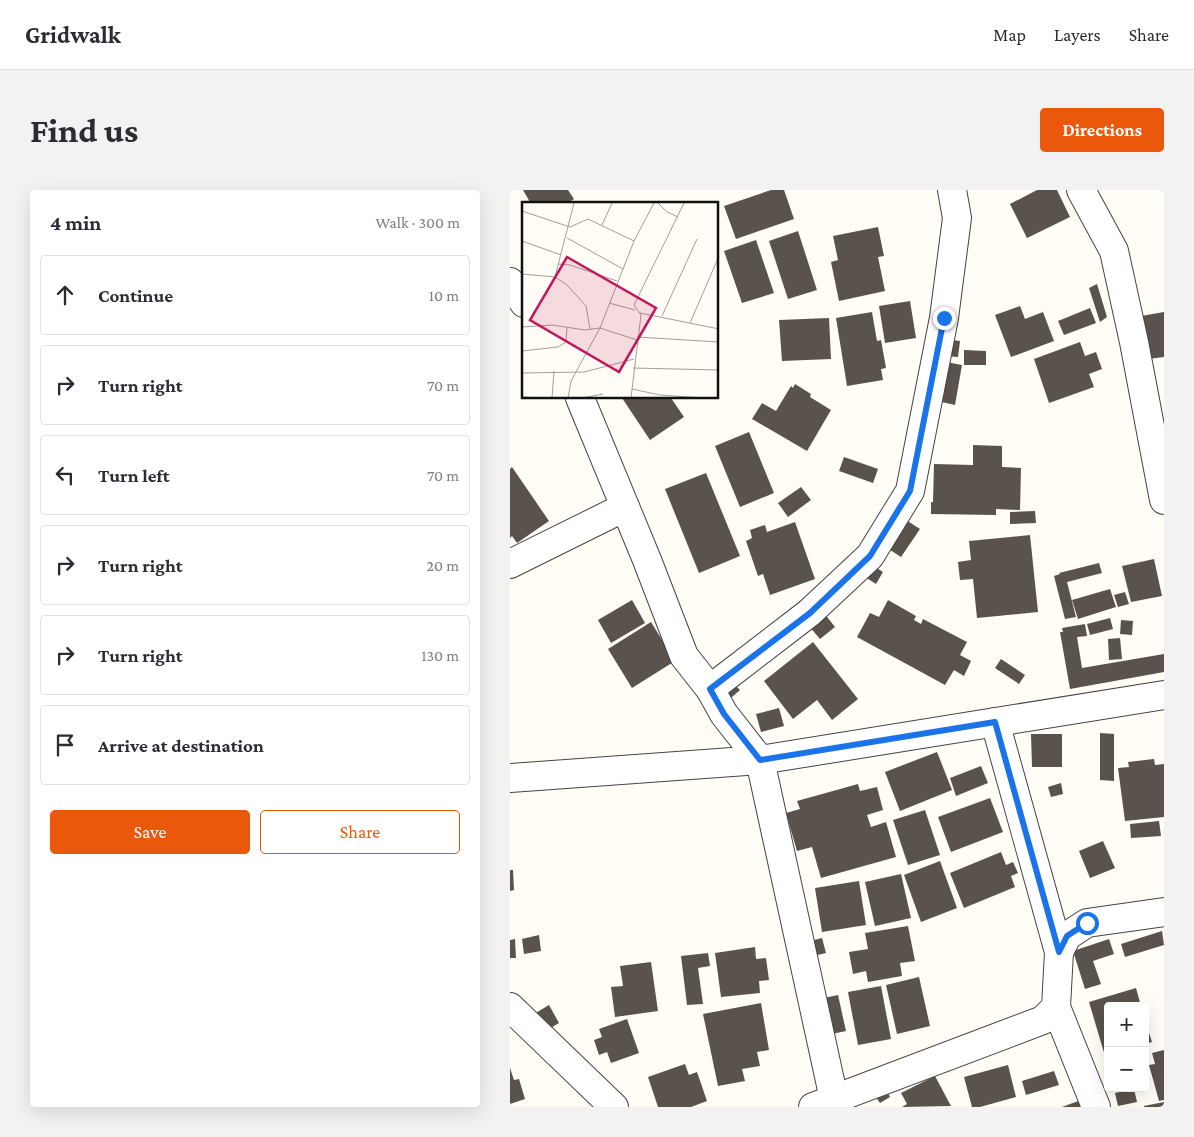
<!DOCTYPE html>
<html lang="en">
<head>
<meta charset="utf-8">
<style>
  body { margin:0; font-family:"Crimson Pro",serif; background:#f2f2f3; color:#2b2b33 }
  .controls { position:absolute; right:15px; bottom:15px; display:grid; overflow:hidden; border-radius:5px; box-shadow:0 5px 20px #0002 }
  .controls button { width:45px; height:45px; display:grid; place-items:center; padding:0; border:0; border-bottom:1px solid #e1e1e2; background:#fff; color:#2b2b33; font:25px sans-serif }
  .stop { position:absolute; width:15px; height:15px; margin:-11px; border:4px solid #1a73e8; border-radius:50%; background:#fff }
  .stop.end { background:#1a73e8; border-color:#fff; box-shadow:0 1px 5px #0008 }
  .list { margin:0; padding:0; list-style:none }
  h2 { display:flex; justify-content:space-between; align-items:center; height:65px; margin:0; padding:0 20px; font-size:21px }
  h2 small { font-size:16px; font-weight:400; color:#7c7c81 }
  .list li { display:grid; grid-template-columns:32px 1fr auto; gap:15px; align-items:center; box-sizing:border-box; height:80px; margin:0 10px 10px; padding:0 10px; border:1px solid #e1e1e2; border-radius:5px }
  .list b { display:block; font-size:19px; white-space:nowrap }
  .list em { font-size:16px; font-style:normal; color:#7c7c81 }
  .actions { display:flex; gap:10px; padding:15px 20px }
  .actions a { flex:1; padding:11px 0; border:1px solid #ea580c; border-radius:5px; text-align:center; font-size:18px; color:#ea580c }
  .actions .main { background:#ea580c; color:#fff }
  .icon { flex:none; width:28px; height:28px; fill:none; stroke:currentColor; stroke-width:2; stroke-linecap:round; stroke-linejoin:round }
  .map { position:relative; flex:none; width:654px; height:917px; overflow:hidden; border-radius:5px }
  header { display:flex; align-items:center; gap:30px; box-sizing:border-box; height:70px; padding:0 25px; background:#fff; border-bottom:1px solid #e1e1e2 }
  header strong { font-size:24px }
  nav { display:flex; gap:28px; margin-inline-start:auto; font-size:18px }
  .intro { display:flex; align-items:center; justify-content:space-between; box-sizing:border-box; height:120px; padding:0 30px }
  h1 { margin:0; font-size:35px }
  .button { padding:12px 22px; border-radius:5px; background:#ea580c; color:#fff; font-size:18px; font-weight:700 }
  main { display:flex; gap:30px; padding:0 30px }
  aside { flex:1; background:#fff; border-radius:5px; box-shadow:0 5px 20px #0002 }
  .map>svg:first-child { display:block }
  .building { fill:#5a524d }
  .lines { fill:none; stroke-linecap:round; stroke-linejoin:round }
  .minor-casing { stroke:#444; stroke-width:30 }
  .minor { stroke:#fff; stroke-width:28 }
  .route { stroke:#1a73e8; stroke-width:6 }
  .inset-road { fill:none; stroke:#a09f9a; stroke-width:1 }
  .view { fill:#c2185b; fill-opacity:0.15; stroke:#c2185b; stroke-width:2.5 }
  .inset-edge { fill:none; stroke:#111; stroke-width:2.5 }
</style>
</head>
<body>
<header>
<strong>Gridwalk</strong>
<nav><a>Map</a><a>Layers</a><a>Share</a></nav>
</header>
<div class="intro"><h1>Find us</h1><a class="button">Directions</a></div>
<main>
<aside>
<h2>4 min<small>Walk · 300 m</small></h2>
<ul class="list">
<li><svg class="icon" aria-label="ahead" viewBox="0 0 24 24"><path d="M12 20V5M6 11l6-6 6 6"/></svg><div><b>Continue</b></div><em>10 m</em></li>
<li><svg class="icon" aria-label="right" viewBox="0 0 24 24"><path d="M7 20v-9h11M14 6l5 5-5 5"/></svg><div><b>Turn right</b></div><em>70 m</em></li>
<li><svg class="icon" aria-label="left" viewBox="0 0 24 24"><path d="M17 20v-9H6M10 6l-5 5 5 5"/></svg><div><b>Turn left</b></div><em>70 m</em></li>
<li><svg class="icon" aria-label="right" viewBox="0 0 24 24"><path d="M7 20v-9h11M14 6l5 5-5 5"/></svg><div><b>Turn right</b></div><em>20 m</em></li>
<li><svg class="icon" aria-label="right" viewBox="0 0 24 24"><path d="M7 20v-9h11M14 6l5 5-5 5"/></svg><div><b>Turn right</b></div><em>130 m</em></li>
<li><svg class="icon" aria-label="arrive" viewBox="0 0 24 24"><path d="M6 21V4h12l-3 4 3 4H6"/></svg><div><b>Arrive at destination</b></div></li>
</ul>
<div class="actions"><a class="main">Save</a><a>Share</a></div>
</aside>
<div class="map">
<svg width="654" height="917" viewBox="0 0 654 917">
  <rect width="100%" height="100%" fill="#fffdf5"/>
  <g class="building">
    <polygon points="13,0 58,0 64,9 56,14 21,14"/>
    <polygon points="261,0 274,0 284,29 226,49 214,16"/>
    <polygon points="527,0 547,0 560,27 517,48 500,14"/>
    <polygon points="368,37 374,66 368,67 375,101 329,111 321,72 328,70 323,46"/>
    <polygon points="288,41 307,100 278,109 259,51"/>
    <polygon points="246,50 264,103 232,113 214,61"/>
    <polygon points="587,94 597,127 590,132 579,98"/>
    <polygon points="400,111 406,148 375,153 369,116"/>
    <polygon points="510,116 515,129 533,122 544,151 501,167 485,125"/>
    <polygon points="580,118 586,133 554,145 548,131"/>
    <polygon points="362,122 367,151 371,150 376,178 371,179 373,190 337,196 326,128"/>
    <polygon points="654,122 654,167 638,169 631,126"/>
    <polygon points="319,128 321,169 272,171 269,130"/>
    <polygon points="435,149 450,151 448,167 434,166"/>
    <polygon points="570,152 575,166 586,162 592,179 579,184 584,197 539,213 524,169"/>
    <polygon points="454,160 476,161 476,175 454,175"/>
    <polygon points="431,171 452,175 445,215 423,210"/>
    <polygon points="285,194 301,204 300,207 321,220 297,261 242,229 252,213 266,221 281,196 283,198"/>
    <polygon points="112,208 161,208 174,227 140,250"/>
    <polygon points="239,242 264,303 230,317 205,256"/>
    <polygon points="463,255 492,256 492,277 511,278 510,320 486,319 486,325 421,324 421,312 423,312 424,274 463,275"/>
    <polygon points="334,267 368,279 363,293 329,281"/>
    <polygon points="2,277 39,331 7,353 2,346 0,348 0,279"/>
    <polygon points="196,283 230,366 189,383 155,299"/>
    <polygon points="291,297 301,310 278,327 268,313"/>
    <polygon points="525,321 526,333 500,334 500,322"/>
    <polygon points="396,330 410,339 391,367 377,358"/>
    <polygon points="285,332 305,389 260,405 253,384 248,386 236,351 242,348 240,340 255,335 257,342"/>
    <polygon points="520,345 528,422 467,428 463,389 450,390 448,372 461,370 459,351"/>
    <polygon points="644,369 652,406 621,412 612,376"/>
    <polygon points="589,373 592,383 557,392 566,427 555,429 544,386 550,384 549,383"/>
    <polygon points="362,375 373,382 366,394 355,387"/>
    <polygon points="600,399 606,417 568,429 562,410"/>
    <polygon points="615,402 619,414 608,417 604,405"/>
    <polygon points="122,410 135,433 101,453 88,430"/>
    <polygon points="378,410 406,426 404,430 411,434 413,429 457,452 450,465 461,471 454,486 444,480 435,495 347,447 360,423 369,427"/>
    <polygon points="314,423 325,437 310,449 299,436"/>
    <polygon points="600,428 603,439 580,445 577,434"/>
    <polygon points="611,430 623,431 622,445 610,444"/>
    <polygon points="141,432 165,471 122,498 98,459"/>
    <polygon points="575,434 577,446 567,447 572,478 654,464 654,482 560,499 550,442 553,442 552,438"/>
    <polygon points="610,448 612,469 599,470 598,449"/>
    <polygon points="303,452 348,509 322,530 307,510 283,529 254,491"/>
    <polygon points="491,469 515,485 509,494 485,478"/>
    <polygon points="223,493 230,500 214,514 208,506"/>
    <polygon points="269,518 274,536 251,542 246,524"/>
    <polygon points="590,543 604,544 604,591 590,590"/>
    <polygon points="521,544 552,544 552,577 522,577"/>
    <polygon points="427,562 442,600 390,621 375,582"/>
    <polygon points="644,569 645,575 654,574 654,627 615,631 608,578 619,577 618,572"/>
    <polygon points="471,576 478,593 446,606 440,588"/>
    <polygon points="551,593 553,604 541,607 538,597"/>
    <polygon points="348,594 350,601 367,597 373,620 357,625 361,637 376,632 386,667 311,688 302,657 287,661 276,623 290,619 287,611"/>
    <polygon points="480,608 493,642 441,662 428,627"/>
    <polygon points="415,620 430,665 398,675 383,630"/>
    <polygon points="649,631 651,646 621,648 620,634"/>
    <polygon points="593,651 605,678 580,688 569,661"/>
    <polygon points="491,662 496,675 503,672 508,683 501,686 505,697 454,718 440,683"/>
    <polygon points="430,671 447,718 411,732 394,685"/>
    <polygon points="0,680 3,680 4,700 0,701"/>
    <polygon points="391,684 401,728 365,736 355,692"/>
    <polygon points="349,691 356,735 312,742 305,698"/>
    <polygon points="398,736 405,771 390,773 392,786 358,792 356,781 343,784 339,762 358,759 355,743"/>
    <polygon points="652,741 654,755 615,767 611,754"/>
    <polygon points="29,745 31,761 14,764 12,749"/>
    <polygon points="312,748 316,763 303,766 300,751"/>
    <polygon points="5,749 6,768 0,768 0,750"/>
    <polygon points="599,749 604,764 583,771 591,794 575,799 563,761"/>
    <polygon points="245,757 246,769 256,768 259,790 249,791 250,803 211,807 205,763"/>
    <polygon points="198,763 200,776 188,778 193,814 177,815 171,766"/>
    <polygon points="141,772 148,821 105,827 101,797 113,796 110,776"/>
    <polygon points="409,787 420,836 387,844 376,795"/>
    <polygon points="371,796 381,849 348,855 338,802"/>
    <polygon points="626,798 631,816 598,816 598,865 595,866 579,812"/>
    <polygon points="328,805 336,841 322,844 314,808"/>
    <polygon points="251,813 259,860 247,862 250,876 232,879 235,891 208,896 193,824"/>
    <polygon points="39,815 49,833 34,842 24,824"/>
    <polygon points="117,829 129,863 101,873 97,862 89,865 84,850 92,847 89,839"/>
    <polygon points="635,830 642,852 635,854"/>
    <polygon points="654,860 654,910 649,911 639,875 645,874 642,863"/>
    <polygon points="175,874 179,885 187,882 197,911 181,917 148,917 138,887"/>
    <polygon points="498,875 506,907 470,917 462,917 454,887"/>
    <polygon points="0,878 4,890 9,889 15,909 0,914"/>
    <polygon points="544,881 549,895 516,905 512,891"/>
    <polygon points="425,886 441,916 392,917 397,914 391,903"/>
    <polygon points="376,899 380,907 370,913 365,906"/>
    <polygon points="624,899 627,912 608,916 605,903"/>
    <polygon points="571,910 574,917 552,917"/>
    <polygon points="654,912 654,917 634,917 634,916"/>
  </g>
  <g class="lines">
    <defs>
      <g id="minor">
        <polyline points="571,0 604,61 624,152 654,310"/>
        <polyline points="0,92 14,113"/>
        <polyline points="70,208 137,370 174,466 200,499 214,524 250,570 324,909"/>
        <polyline points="0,374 115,317"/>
        <polyline points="200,499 299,423 360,366 400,301 434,128 447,28 442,0"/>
        <polyline points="485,532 549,762"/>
        <polyline points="0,588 250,570 654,505"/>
        <polyline points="0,817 104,917"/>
        <polyline points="546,817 586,917"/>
        <polyline points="303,917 533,830 546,817 549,762 557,746 577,733 654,722"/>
      </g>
    </defs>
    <use href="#minor" class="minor-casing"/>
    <use href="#minor" class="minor"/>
  </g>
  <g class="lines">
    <polyline class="route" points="434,128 400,301 360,366 300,423 200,499 214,524 250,570 485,532 549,762 557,746 577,733"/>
  </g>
  <g transform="translate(12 12)">
    <rect width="196" height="196" fill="#fffdf5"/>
    <path class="inset-road" d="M136 1 145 10 156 15M0 9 48 25 66 17 112 39M80 23 90 1M45 36 101 67M0 39 39 53M36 62 48 63 95 79M0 72 33 75 45 83 64 104 68 127M33 75 52 1M87 101 113 108M118 111 197 127M140 114 175 37M168 121 197 54M0 125 30 123 63 128 78 126 115 138M115 135 197 140M0 149 36 145 44 140 45 125M111 166 197 168M0 171 62 170 112 157M110 187 138 193 182 196M0 195 19 196M30 196 32 169M46 196 49 179 78 126 112 39 132 1M60 196 81 192M109 196 119 113 112 103 162 1"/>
    <path class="view" d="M45 55 134 106 97 170 8 118Z"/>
    <rect width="196" height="196" class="inset-edge"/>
  </g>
</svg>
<div class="controls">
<button>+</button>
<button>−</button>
</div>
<div class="stop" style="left:577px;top:733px"></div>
<div class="stop end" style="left:434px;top:128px"></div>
</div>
</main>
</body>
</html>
